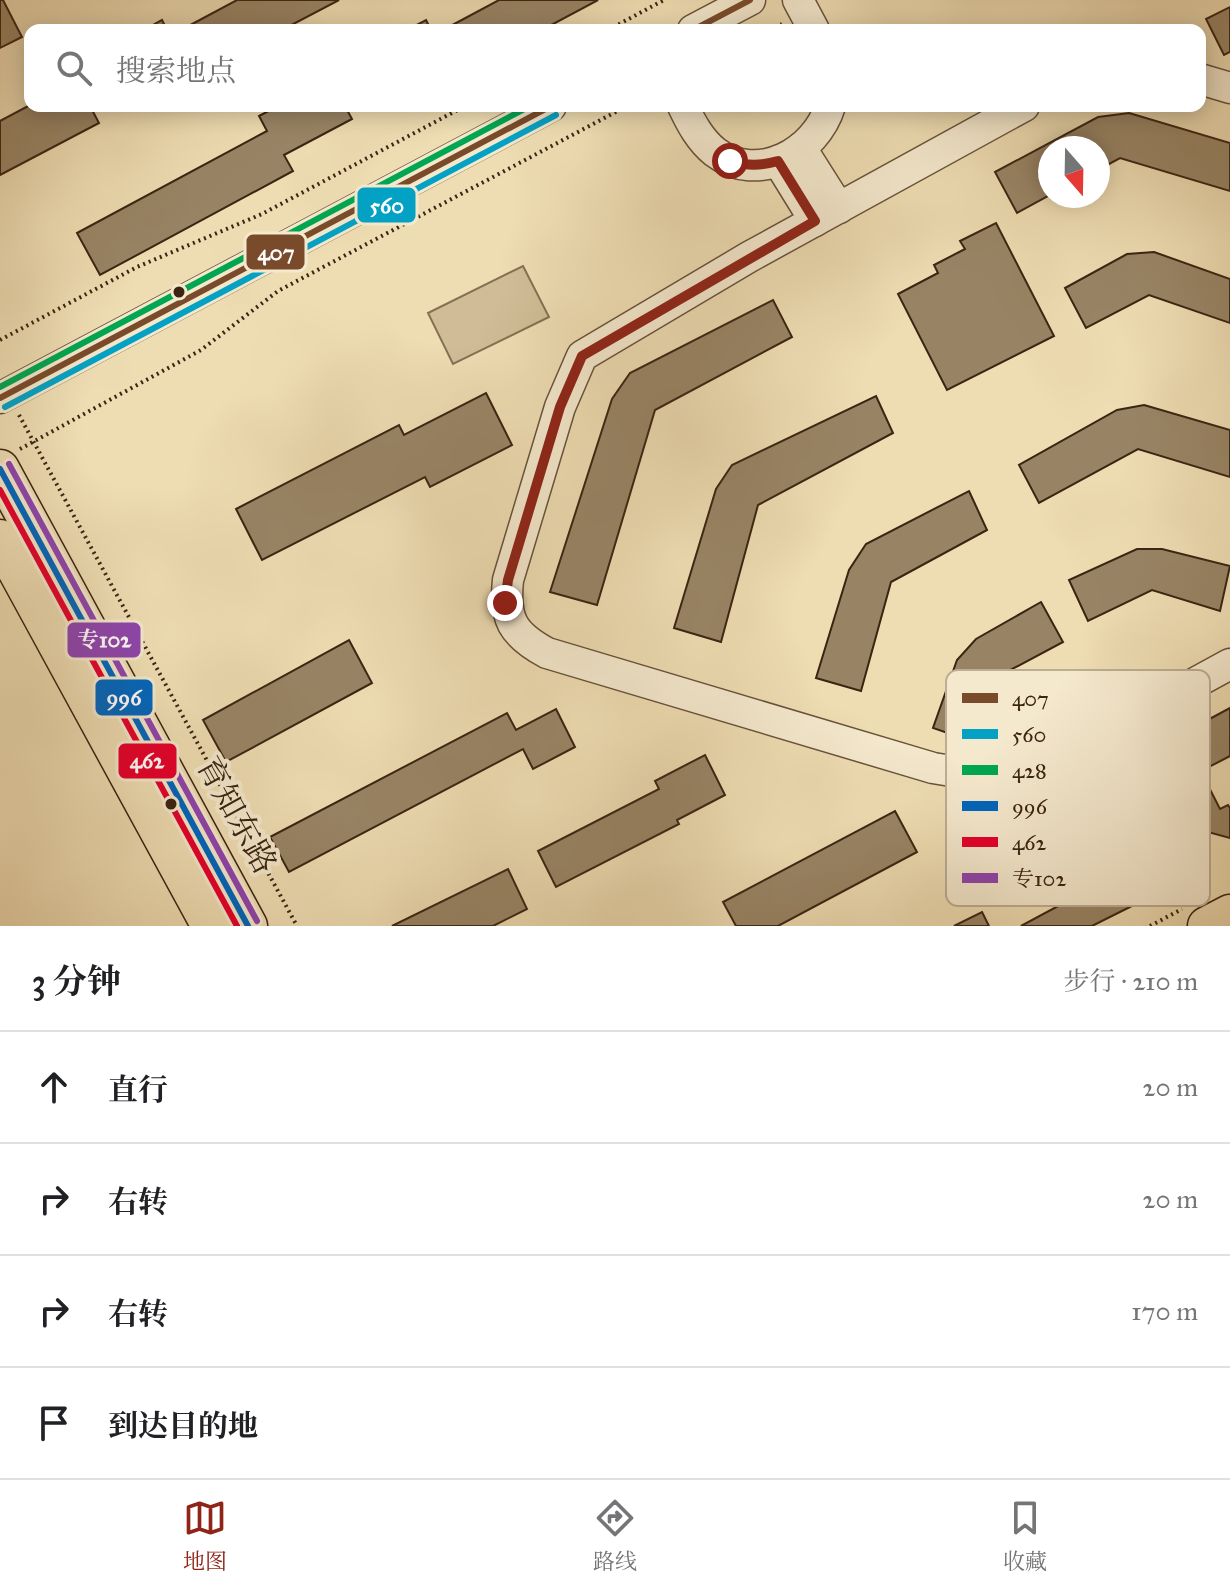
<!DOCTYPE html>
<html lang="zh">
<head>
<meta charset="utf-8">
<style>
  body { margin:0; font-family:"IM FELL Great Primer","Noto Serif SC",serif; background:#f2f2f2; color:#202124 }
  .compass { position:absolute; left:1038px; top:136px; width:72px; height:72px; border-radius:50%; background:#fff; box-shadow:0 4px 20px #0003; rotate:160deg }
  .stop { position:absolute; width:24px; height:24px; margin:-18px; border:6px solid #8f2418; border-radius:50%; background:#fff }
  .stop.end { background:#8f2418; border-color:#fff; box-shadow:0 2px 8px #0008 }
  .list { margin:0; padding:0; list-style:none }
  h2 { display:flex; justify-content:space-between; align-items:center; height:104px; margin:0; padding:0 32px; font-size:34px }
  h2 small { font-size:26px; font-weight:400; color:#757577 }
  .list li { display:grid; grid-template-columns:52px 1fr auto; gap:24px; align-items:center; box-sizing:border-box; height:112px; padding:0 32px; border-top:2px solid #e0e0e0 }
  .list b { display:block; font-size:30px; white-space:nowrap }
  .list em { font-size:26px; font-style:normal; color:#757577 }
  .icon { flex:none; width:44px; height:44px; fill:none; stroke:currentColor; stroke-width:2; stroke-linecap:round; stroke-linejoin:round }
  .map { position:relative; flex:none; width:1230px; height:926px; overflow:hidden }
  .search { position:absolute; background:#fff; box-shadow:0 4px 20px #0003; left:24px; right:24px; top:24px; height:88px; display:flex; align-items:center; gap:20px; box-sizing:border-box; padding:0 28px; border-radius:16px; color:#757577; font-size:30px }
  .sheet { height:552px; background:#fff }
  nav { display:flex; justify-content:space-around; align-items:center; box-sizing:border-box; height:112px; border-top:2px solid #e0e0e0; background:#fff; font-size:22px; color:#757577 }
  nav a { display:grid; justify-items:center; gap:4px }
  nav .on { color:#8f2418 }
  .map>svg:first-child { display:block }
  .green { fill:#d0bd97; stroke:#867054; stroke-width:2 }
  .building { fill:#988465; stroke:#3b2412; stroke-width:2 }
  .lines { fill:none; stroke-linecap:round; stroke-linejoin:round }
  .minor-casing { stroke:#68523a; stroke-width:33 }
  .major-casing { stroke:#3b2412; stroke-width:41 }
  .path { stroke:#3b2412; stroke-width:4; stroke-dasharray:2 4; stroke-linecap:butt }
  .minor { stroke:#f4e8cd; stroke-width:30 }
  .major { stroke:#eedcb2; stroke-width:38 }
  .bus-1-casing { stroke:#f4e8cd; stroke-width:12 }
  .bus-2-casing { stroke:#f4e8cd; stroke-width:12 }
  .bus-3-casing { stroke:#f4e8cd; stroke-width:12 }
  .bus-4-casing { stroke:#f4e8cd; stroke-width:12 }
  .bus-5-casing { stroke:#f4e8cd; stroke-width:12 }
  .bus-6-casing { stroke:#f4e8cd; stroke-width:12 }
  .bus-1 { stroke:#7a4b2a; stroke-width:6 }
  .bus-2 { stroke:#03a2c5; stroke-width:6 }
  .bus-3 { stroke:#00a651; stroke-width:6 }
  .bus-4 { stroke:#0065bd; stroke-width:6 }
  .bus-5 { stroke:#e4002b; stroke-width:6 }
  .bus-6 { stroke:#8e44ad; stroke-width:6 }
  .route { stroke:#8f2418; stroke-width:10 }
  .bus-dot { fill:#3b2412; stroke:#f4e8cd; stroke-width:3 }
  .labels { text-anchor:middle; stroke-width:8; stroke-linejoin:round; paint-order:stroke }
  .street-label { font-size:32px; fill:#3b2412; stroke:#f4e8cd }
  .key { fill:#f4e8cd; stroke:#bcad95; stroke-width:2 }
  .key-label { font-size:22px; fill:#3b2412 }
  .line-badge { stroke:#f4e8cd; stroke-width:3 }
  .badge-label { font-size:22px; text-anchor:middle; font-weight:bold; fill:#fff }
</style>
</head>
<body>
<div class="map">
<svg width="1230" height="926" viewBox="0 0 1230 926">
  <rect width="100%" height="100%" fill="#eedcb2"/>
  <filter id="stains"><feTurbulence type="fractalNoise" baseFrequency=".0025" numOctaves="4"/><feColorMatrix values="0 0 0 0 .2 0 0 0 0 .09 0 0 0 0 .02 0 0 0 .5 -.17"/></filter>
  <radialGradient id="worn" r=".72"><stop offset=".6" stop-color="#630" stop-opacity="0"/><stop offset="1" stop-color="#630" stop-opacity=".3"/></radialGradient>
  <polygon class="green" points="523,266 549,317 453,364 428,313"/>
  <g class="building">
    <polygon points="0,0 3,0 22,37 0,48"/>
    <polygon points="237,0 339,0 282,30 181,30"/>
    <polygon points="499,0 598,0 542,30 443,30"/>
    <polygon points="1230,7 1230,52 1224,55 1206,19"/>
    <polygon points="162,20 167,30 144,30"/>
    <polygon points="426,20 431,30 407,30"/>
    <polygon points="30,105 90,106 99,123 0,175 0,121"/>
    <polygon points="278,106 345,106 352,119 284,155 293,171 100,275 77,233 267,131 259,116"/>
    <polygon points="1129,113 1230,143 1230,191 1120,158 1098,170 1098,148 1050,148 1050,195 1017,213 995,172 1098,117"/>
    <polygon points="996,223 1054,336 947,390 898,294 938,273 934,265 965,249 960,241"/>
    <polygon points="1154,252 1230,279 1230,323 1149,295 1086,328 1065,288 1127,254"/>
    <polygon points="773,300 792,337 655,410 597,605 550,592 612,399 630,373"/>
    <polygon points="486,393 512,445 430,487 425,477 262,560 236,509 399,425 404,435"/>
    <polygon points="876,396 893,433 758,505 721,642 674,628 716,489 732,465"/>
    <polygon points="1144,405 1230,430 1230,477 1138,449 1039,503 1019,465 1117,410"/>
    <polygon points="969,491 987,530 891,582 861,691 816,678 849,570 866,544"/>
    <polygon points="1137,549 1162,549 1230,566 1220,611 1152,590 1088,621 1069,580"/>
    <polygon points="1041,602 1063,642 1001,675 979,744 933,728 957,660 976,639"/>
    <polygon points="349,640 372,683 226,762 203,720"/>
    <polygon points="1230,708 1230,756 1209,767 1189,730"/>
    <polygon points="556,709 575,747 533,769 523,749 289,872 270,837 507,713 516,730"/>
    <polygon points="1191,752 1220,809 1228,805 1230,808 1230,838 1204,831 1170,762"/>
    <polygon points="705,755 725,795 677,820 679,824 556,887 538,851 659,789 655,781"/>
    <polygon points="1116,789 1149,853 1134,905 1092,926 1021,926 1116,875 1112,867 1127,859 1097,799"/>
    <polygon points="895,811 917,852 778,926 736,926 723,902"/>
    <polygon points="508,869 527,909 493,926 392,926"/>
    <polygon points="982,912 989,926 954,926"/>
  </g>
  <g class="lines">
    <defs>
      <g id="minor">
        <polyline points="798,0 814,30"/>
        <polyline points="693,30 750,0"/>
        <polyline points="1200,79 1230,88"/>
        <path d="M683 106C691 123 700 140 715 152 758 185 816 152 830 106"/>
        <path d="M1024 106 749 257 582 356 560 407 508 580C504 619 512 634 547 653L933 768 1006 780 1043 766 1230 664"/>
        <polyline points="801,148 839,208"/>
        <polyline points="778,161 815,221"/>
        <polyline points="0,398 551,106"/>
      </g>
      <g id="major">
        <polyline points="0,469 248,926"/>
        <polyline points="0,539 211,926"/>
        <polyline points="1207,926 1230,914"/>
      </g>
    </defs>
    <use href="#minor" class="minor-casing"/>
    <use href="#major" class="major-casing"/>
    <g class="path">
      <polyline points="608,30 664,0"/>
      <polyline points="770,30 782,24"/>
      <polyline points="0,340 137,267 262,214 465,106"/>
      <polyline points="19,415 297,926"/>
      <polyline points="20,449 201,350 278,291 627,106"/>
      <polyline points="1150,926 1182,909"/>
    </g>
    <use href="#minor" class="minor"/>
    <use href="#major" class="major"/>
    <defs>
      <g id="bus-1">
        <polyline points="693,30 750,0"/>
        <polyline points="0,398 551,106"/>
      </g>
      <polyline id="bus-2" points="5,407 556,115"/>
      <polyline id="bus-3" points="0,387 530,106"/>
      <polyline id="bus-4" points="0,469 248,926"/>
      <polyline id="bus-5" points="0,490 237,926"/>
      <polyline id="bus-6" points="9,464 257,921"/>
    </defs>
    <use href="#bus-1" class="bus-1-casing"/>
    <use href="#bus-2" class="bus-2-casing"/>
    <use href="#bus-3" class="bus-3-casing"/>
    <use href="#bus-4" class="bus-4-casing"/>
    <use href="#bus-5" class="bus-5-casing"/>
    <use href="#bus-6" class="bus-6-casing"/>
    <use href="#bus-1" class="bus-1"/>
    <use href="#bus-2" class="bus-2"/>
    <use href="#bus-3" class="bus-3"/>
    <use href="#bus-4" class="bus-4"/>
    <use href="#bus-5" class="bus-5"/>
    <use href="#bus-6" class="bus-6"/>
  </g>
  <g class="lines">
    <path class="route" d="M505 603 508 580 560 407 582 356 815 221 778 161C760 166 748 166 730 161"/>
  </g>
  <g class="bus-dot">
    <circle cx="179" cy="292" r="7"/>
    <circle cx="171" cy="804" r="7"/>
  </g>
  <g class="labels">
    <g class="street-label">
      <text transform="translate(237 815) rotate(61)" y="11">育知东路</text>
    </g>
  </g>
  <rect x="946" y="670" width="264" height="236" rx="12" class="key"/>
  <rect x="962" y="693" width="36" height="10" fill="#7a4b2a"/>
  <rect x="962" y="729" width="36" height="10" fill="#03a2c5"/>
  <rect x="962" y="765" width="36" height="10" fill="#00a651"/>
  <rect x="962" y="801" width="36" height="10" fill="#0065bd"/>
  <rect x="962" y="837" width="36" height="10" fill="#e4002b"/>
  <rect x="962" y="873" width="36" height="10" fill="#8e44ad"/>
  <g class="key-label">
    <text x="1012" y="706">407</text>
    <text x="1012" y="742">560</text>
    <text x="1012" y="778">428</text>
    <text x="1012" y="814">996</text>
    <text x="1012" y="850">462</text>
    <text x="1012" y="886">专102</text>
  </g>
  <g class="line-badge">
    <rect x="356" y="186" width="61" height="38" rx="8" fill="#03a2c5"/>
    <rect x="245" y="233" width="61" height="38" rx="8" fill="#7a4b2a"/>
    <rect x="66" y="621" width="76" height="38" rx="8" fill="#8e44ad"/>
    <rect x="94" y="678" width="60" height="39" rx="8" fill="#0065bd"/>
    <rect x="117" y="742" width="61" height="38" rx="8" fill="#e4002b"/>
  </g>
  <g class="badge-label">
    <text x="387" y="213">560</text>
    <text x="276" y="260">407</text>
    <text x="104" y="647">专102</text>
    <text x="124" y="705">996</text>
    <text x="147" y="768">462</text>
  </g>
  <rect width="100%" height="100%" filter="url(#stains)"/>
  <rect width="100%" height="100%" fill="url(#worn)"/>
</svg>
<svg class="compass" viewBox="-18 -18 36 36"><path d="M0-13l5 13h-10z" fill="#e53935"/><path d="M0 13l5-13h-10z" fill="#757577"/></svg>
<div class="stop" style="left:730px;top:161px"></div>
<div class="stop end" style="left:505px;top:603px"></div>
<div class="search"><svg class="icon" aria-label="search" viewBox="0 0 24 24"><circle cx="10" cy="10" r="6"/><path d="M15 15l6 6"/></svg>搜索地点</div>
</div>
<section class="sheet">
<h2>3 分钟<small>步行 · 210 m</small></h2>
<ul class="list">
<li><svg class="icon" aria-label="ahead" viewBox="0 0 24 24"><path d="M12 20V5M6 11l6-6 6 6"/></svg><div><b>直行</b></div><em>20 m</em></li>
<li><svg class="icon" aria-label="right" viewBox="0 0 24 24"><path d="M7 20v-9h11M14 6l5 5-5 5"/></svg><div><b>右转</b></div><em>20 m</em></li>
<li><svg class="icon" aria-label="right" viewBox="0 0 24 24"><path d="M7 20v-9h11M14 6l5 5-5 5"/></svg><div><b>右转</b></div><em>170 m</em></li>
<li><svg class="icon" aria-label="arrive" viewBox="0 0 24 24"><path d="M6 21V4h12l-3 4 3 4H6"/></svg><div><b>到达目的地</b></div></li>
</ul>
</section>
<nav>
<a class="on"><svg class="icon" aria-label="map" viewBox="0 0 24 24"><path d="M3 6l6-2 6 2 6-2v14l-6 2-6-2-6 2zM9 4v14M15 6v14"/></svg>地图</a>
<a><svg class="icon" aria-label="directions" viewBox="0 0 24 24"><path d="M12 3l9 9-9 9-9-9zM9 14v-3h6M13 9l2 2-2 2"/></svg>路线</a>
<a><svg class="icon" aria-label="saved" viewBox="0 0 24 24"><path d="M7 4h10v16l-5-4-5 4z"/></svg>收藏</a>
</nav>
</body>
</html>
